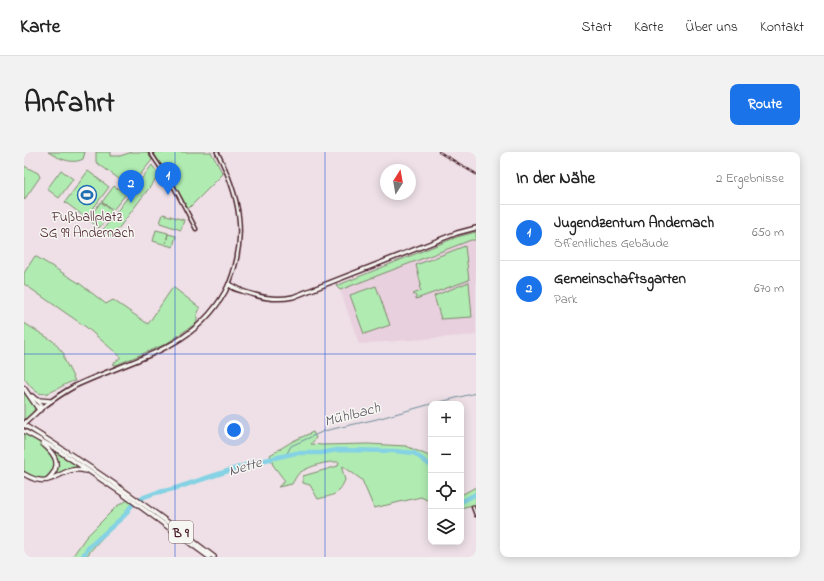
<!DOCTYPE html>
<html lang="de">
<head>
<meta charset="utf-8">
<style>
  body { margin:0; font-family:"Indie Flower",sans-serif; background:#f2f2f2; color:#222 }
  .controls { position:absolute; right:12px; bottom:12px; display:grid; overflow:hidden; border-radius:8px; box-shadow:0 2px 10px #0003 }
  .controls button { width:36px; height:36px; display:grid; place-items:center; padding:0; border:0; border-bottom:1px solid #e0e0e0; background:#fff; color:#222; font:20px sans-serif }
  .compass { position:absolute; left:356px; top:12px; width:36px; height:36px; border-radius:50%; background:#fff; box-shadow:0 2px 10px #0003; rotate:11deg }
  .you { position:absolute; left:210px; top:278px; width:14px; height:14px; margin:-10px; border:3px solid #fff; border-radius:50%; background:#1a73e8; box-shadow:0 0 0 6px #1a73e833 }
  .badge { display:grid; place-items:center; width:26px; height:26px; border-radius:50%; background:#1a73e8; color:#fff; font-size:13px; font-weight:700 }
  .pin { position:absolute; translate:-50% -33px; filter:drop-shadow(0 1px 2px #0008) }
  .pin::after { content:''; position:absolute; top:21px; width:14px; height:12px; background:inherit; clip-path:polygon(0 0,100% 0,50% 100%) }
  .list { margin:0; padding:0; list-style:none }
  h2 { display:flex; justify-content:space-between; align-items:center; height:52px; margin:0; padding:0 16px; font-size:17px }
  h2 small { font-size:13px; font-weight:400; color:#767676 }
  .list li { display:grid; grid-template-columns:26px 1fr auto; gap:12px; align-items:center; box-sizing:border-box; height:56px; padding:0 16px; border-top:1px solid #e0e0e0 }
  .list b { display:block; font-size:15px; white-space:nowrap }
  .list p { margin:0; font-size:13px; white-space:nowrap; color:#767676 }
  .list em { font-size:13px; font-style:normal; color:#767676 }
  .icon { flex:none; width:22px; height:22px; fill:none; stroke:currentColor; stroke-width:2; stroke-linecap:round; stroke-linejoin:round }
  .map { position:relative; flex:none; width:452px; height:405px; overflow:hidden; border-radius:8px }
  header { display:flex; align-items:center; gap:24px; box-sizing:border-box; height:56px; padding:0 20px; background:#fff; border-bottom:1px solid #e0e0e0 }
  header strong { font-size:19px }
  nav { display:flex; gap:22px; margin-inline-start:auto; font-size:14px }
  .intro { display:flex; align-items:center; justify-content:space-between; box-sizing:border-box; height:96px; padding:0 24px }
  h1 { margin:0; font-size:28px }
  .button { padding:10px 18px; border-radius:8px; background:#1a73e8; color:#fff; font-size:14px; font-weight:700 }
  main { display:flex; gap:24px; padding:0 24px }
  aside { flex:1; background:#fff; border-radius:8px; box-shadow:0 2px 10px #0003 }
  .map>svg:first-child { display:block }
  .built { fill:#e9d0de }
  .green { fill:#b0ecb1; stroke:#7d866e }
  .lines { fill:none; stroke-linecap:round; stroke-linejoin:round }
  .stream { stroke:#6d8a9a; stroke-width:1 }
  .river { stroke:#85d2e4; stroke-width:4.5 }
  .minor-casing { stroke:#4a1f2b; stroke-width:5 }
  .tertiary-casing { stroke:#4a1f2b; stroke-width:5.5 }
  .secondary-casing { stroke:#4a1f2b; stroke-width:6 }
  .primary-casing { stroke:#4a1f2b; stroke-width:6 }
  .trunk-casing { stroke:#4a1f2b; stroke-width:6 }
  .minor { stroke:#f6f6f2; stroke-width:2 }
  .tertiary { stroke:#f6f6f2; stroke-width:2.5 }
  .secondary { stroke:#f6f6f2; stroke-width:3 }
  .primary { stroke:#f6f6f2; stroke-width:3.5 }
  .trunk { stroke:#f6f6f2; stroke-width:3.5 }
  .rail-casing { stroke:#4a1f2b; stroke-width:2.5 }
  .rail { stroke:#f6f6f2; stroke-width:1; stroke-dasharray:3; stroke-linecap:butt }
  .grid { fill:none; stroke:#1d4ed8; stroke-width:1; stroke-opacity:0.55 }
  .labels { text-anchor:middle; stroke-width:3; stroke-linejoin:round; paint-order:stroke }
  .shield { fill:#f6f6f2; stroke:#7e6067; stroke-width:1 }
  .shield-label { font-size:13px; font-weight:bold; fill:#4a1f2b }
  .poi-label { font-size:14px; fill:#4a1f2b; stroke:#f6f6f2 }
  .water-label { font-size:15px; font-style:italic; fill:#5c5562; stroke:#f6f6f2 }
</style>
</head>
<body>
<header>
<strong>Karte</strong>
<nav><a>Start</a><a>Karte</a><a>Über uns</a><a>Kontakt</a></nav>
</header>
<div class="intro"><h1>Anfahrt</h1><a class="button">Route</a></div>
<main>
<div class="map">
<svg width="452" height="405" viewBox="0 0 452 405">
  <rect width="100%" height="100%" fill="#eee0e6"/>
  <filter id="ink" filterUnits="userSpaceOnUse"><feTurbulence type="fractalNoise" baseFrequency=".025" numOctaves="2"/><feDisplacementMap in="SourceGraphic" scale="8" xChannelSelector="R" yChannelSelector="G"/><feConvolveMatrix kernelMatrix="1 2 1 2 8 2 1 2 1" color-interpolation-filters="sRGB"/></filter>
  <g filter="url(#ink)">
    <polygon class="built" points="447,88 452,88 452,183 335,192 316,138"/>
    <g class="green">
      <path d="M24 0H61L59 7C48 13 34 6 24 0Z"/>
      <polygon points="72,0 86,0 86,4 96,4 108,0 123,0 128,8 106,35 72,10"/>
      <polygon points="129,0 187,0 199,22 164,57 155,41"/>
      <polygon points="128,13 135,23 88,85 78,79"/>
      <polygon points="0,14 14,21 16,25 0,48"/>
      <polygon points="37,18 49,27 35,46 23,37"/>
      <polygon points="64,19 85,35 62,66 41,50"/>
      <polygon points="90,34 102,42 89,58 78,50"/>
      <polygon points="77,50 88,59 75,76 64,67"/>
      <polygon points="139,62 160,68 157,78 136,71"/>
      <polygon points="132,78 144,81 142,91 144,82 152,84 149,95 129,89"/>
      <polygon points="452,80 452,88 447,88 316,138 312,134 433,85"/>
      <polygon points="441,94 445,128 392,147 392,144 389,142 397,139 395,134 397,133 392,113"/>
      <polygon points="11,104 55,131 82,152 89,148 124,172 149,135 176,156 173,163 173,169 171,172 142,192 92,213 89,212 97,205 62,175 0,132 0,121"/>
      <polygon points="445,130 448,165 417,167 410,144"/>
      <polygon points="352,134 366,173 340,182 326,143"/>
      <path d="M0 171 29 189 40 202V207L51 229C40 230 24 247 13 240 8 237 4 231 0 226Z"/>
      <polygon points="0,240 11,256 9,260 0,268"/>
      <path d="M289 280 292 286 287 292 298 293 344 292 382 294 405 304 407 307V350L397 345 350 356 338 328 319 314 318 317 321 328C314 344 309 343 294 347L286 333 279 331V324L314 314 315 310C302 309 286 314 275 321 272 324 270 329 268 332L254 335 261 329 249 313 246 303 269 289Z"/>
      <path d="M0 281C10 287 21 293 28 303 34 311 30 326 18 327 11 327 5 323 0 320Z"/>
      <polygon points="28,298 56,316 55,317 46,317 28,325 32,318"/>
      <polygon points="452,335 452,352 437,356 437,343"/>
      <path d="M104 348 110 353C95 372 76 385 62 405H48L62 385 93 354Z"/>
    </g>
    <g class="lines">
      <g class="stream">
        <polyline points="408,252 452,241"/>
        <polyline points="262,303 267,294 300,279 353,267 407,252"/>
      </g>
      <g class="river">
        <polyline points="437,350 452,342"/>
        <polyline points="58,405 65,395 101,363 107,354 120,345 131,341 149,337 228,311 272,301 297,301 313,298 370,299 390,301 407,314"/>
      </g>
      <defs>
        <g id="minor">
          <polyline points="126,0 151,37 172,77"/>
          <polyline points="449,355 452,363"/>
        </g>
        <path id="tertiary" d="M193 0C216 44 224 84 205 132"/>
        <g id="secondary">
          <path d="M205 132C208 137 212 137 218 139 236 145 250 149 269 145L433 81 452 76"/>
          <polyline points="205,132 216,138"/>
          <path d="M15 258C27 249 38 241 51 234 109 206 175 197 205 132"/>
        </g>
        <polyline id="primary" points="0,272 15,258"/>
        <g id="trunk">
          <polyline points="0,236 15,258"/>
          <polyline points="8,244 16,251 16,258"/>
          <polyline points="14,248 26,249"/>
          <path d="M0 273C66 313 129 358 190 405"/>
          <polyline points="0,279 32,297 99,342 185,405"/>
          <path d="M19 292C32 303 39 314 23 328"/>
          <path d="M0 322C31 341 35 311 62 319"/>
        </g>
      </defs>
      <use href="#minor" class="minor-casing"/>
      <use href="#tertiary" class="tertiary-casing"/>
      <use href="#secondary" class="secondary-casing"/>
      <use href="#primary" class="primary-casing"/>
      <use href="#trunk" class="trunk-casing"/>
      <use href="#minor" class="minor"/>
      <use href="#tertiary" class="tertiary"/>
      <use href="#secondary" class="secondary"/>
      <use href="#primary" class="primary"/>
      <use href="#trunk" class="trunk"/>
      <defs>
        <polyline id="rail" points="415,0 452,22"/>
      </defs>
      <use href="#rail" class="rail-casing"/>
      <use href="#rail" class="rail"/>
    </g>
  </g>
  <path class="grid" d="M151 0V405M301 0V405M0 202H452"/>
  <defs>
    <symbol id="stadium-ring" viewBox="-11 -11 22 22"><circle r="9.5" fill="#f6f6f2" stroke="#1f6fb2" stroke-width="1.5"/><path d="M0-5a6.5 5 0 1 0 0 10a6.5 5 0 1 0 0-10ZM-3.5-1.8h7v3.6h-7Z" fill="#1f6fb2"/></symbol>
  </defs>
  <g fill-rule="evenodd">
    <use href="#stadium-ring" x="52" y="32" width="22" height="22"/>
  </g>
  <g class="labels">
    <rect class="shield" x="145" y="369" width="24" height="22" rx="3"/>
    <g class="shield-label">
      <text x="157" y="385">B 9</text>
    </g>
    <g class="poi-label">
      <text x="63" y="69">Fußballplatz<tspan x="63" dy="16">SG 99 Andernach</tspan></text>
    </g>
    <g class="water-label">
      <text transform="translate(328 262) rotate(-15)" y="5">Mühlbach</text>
      <text transform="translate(221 314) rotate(-16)" y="5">Nette</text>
    </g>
  </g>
</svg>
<div class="controls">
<button>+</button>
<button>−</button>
<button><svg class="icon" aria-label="locate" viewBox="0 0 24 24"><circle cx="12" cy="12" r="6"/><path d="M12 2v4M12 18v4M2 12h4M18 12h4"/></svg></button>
<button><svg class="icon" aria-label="layers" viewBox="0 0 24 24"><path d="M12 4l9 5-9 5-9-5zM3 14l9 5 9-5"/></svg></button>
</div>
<svg class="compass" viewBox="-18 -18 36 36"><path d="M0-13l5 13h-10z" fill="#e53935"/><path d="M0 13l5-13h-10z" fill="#767676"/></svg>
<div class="you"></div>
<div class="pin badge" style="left:144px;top:43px">1</div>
<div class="pin badge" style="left:107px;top:51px">2</div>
</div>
<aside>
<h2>In der Nähe<small>2 Ergebnisse</small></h2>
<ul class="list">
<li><span class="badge">1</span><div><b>Jugendzentum Andernach</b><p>Öffentliches Gebäude</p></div><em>650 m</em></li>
<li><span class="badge">2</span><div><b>Gemeinschaftsgarten</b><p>Park</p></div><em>670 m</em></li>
</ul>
</aside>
</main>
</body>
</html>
